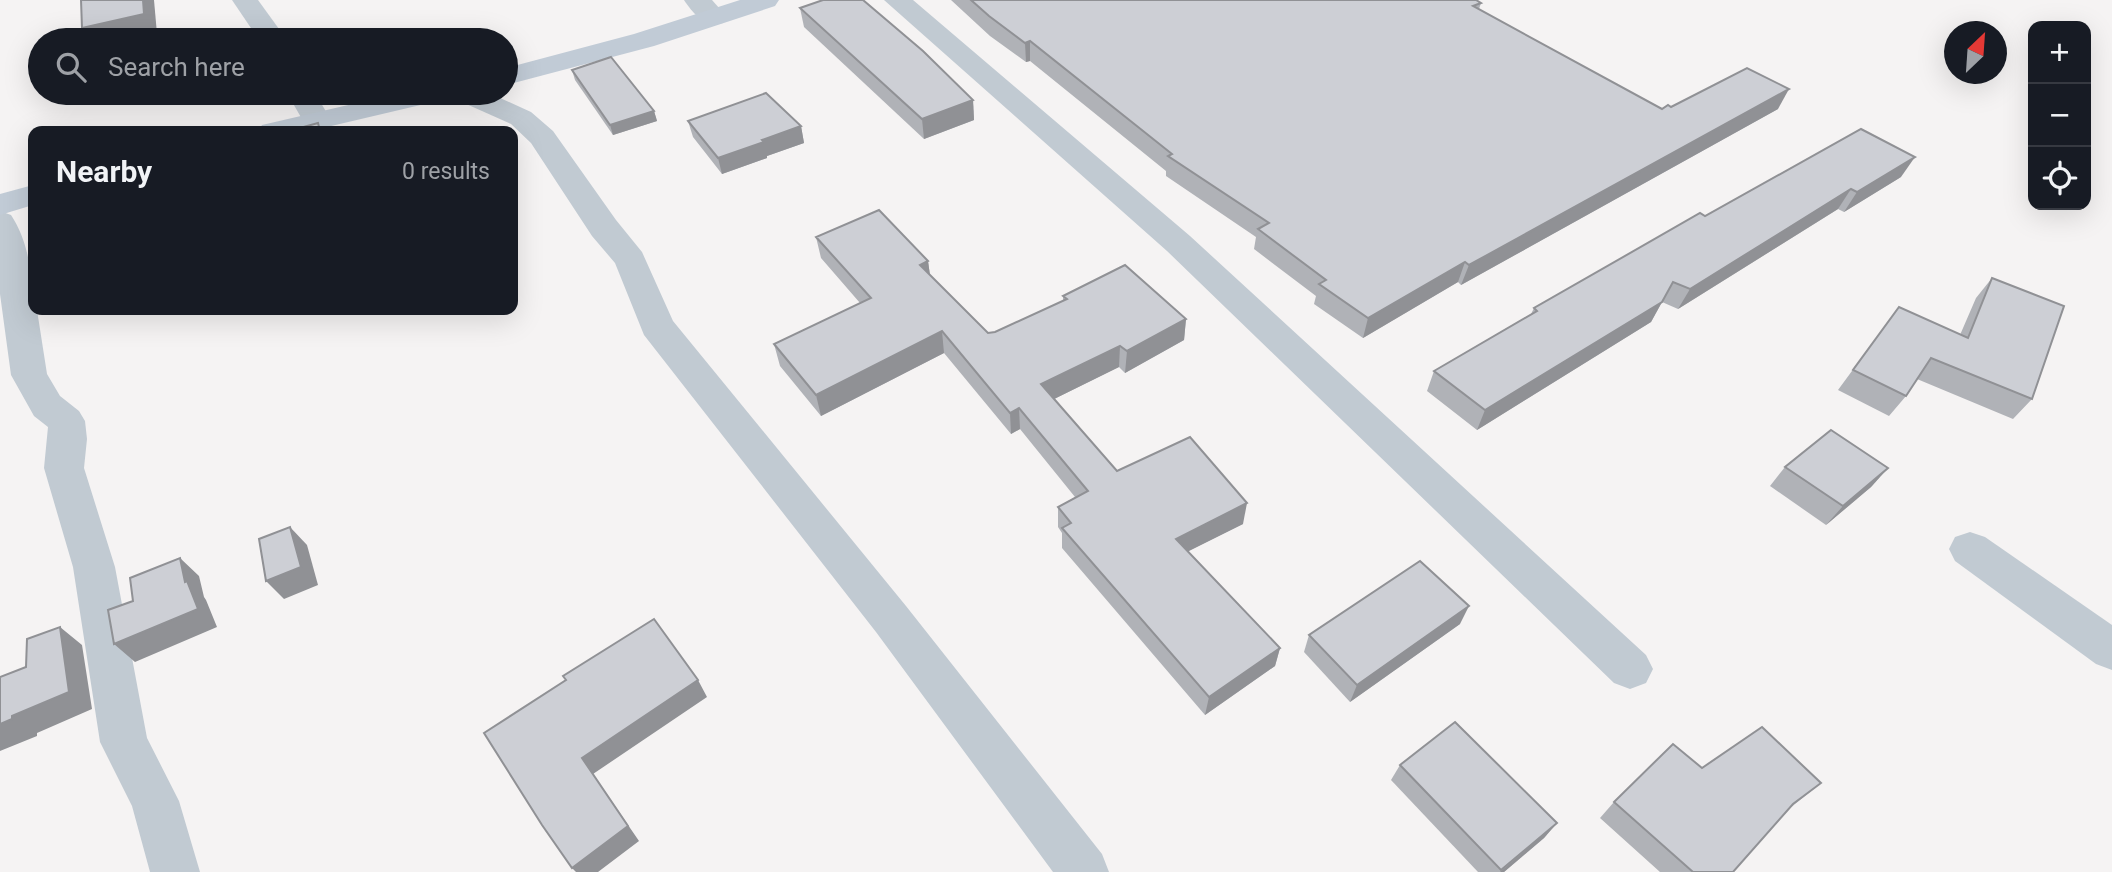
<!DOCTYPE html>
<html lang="en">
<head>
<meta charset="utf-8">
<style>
  body { margin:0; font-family:Roboto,sans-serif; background:#242831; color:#f1f3f6 }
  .controls { position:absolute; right:21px; top:21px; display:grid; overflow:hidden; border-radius:14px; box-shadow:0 7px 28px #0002 }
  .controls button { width:63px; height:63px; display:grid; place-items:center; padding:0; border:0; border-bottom:2px solid #363941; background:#171b24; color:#f1f3f6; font:35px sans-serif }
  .compass { position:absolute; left:1944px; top:21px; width:63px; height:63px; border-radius:50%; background:#171b24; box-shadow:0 7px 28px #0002; rotate:25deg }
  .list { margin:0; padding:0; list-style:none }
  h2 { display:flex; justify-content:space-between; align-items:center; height:91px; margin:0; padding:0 28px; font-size:30px }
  h2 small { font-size:23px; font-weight:400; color:#9ea1a6 }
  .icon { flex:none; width:38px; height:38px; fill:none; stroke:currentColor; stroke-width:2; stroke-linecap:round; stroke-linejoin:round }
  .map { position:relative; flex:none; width:2112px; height:872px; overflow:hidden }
  .search { position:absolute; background:#171b24; box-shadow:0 7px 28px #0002; left:28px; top:28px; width:490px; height:77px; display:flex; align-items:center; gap:18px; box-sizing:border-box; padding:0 24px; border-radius:38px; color:#9ea1a6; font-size:26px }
  .panel { position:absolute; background:#171b24; box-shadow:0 7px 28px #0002; left:28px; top:126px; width:490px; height:189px; border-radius:14px }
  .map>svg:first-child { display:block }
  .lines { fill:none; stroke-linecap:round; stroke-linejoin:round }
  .street { fill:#c1cad2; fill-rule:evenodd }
  .secondary { fill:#c1cbd6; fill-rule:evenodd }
  .wall { fill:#b0b2b7 }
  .shaded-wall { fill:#909195 }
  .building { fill:#cdcfd5; stroke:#909195; stroke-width:2 }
</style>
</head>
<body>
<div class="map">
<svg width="2112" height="872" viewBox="0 0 2112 872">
  <rect width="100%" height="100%" fill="#f5f3f3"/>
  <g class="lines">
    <g class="street">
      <polygon points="232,0 258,0 287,40 259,40"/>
      <path d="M684 0H712L727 17 723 23C705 27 694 15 684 0Z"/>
      <polygon points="884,0 913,0 1190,236 1646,655 1653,669 1646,683 1630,689 1614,683 1167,251"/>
      <polygon points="287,93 315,93 331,120 326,126 316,129 306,126"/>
      <polygon points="451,93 489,93 531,112 553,131 616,220 642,252 673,321 906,606 1102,854 1109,872 1053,872 876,632 644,335 615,263 592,236 531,143 511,124 455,99"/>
      <path d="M0 211 11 215C29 242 33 278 33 310H37L47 374 60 396 79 411 85 421 87 439 84 468 115 567 147 738 179 801 200 872H150L132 806 100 742 73 567 44 468 48 427 34 416 11 375 0 294Z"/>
      <polygon points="1970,532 1985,537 2112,625 2112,670 2096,664 1955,561 1949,549 1955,537"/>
    </g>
    <g class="secondary">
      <polygon points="740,0 779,0 775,6 654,46 506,85 506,68 634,34"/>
      <polygon points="400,93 450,93 446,99 310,131 258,131 262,125"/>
      <polygon points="33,185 33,205 0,215 0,194"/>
    </g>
  </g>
  <g class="wall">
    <polygon points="951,0 1476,0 1481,3 1479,9 1662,109 1671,107 1778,109 1461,285 1458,282 1363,338 1314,304 1316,296 1254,249 1256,237 1166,176 1166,171 1030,61 1026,62 990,36"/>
    <polygon points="800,8 973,100 974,120 924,139 804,27"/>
    <polygon points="572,70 654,111 657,121 613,135 575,80"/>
    <polygon points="688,121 801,126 804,143 767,156 767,158 722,174 693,137"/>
    <polygon points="1901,177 1844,212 1838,209 1678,309 1662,302 1651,322 1477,430 1427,391 1434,371 1531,314 1534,308 1705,216"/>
    <polygon points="816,237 928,261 930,275 988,333 995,332 1063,301 1063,296 1186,319 1184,340 1125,373 1119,367 1054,399 1117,471 1243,524 1188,551 1280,648 1275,666 1205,715 1062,548 1062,533 1058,527 1058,507 1075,497 1020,429 1011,434 944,353 821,416 780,366 774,344 860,303 821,258"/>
    <polygon points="1992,278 2032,399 2013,419 1917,379 1906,396 1889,416 1838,390 1899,307 1960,335 1976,298"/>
    <polygon points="1785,467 1888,468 1871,487 1826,525 1770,486"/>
    <polygon points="1460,624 1350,702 1304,652 1309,635"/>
    <polygon points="1400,765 1557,823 1544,838 1504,872 1478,872 1391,780"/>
    <polygon points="1702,768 1821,783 1790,808 1733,872 1660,872 1600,818 1614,802"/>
  </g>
  <g class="shaded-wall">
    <polygon points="143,0 154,0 157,34 128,40 90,40 82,28"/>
    <polygon points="1030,41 1030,61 1026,62 1025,43"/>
    <polygon points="1789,89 1778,109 1461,285 1469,265"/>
    <polygon points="973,100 974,120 924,139 922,119"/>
    <polygon points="654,111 657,121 613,135 610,125"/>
    <polygon points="801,126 804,143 767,156 767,158 722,174 718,158 762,140"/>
    <polygon points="1915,157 1901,177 1844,212 1857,192"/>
    <polygon points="1851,189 1838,209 1678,309 1690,289"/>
    <polygon points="928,261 931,283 920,265"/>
    <polygon points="1465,262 1458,282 1363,338 1368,318"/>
    <polygon points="1673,282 1651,322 1477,430 1485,410"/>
    <polygon points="1186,319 1184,340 1125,373 1127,351"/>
    <polygon points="942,331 944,353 821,416 816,395"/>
    <polygon points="1120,346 1119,367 1042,405 1041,384"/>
    <polygon points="1019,408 1020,429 1011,434 1010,413"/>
    <polygon points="1888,468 1871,487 1826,525 1843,506"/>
    <polygon points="1247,503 1243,524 1173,559 1176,539"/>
    <polygon points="290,527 307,545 318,585 284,599 266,581"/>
    <polygon points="180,558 199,576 204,597 206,600 217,627 135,662 114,644 185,582"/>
    <polygon points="1469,606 1460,624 1350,702 1357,685"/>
    <polygon points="60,627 82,645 92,709 37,733 37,736 0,751 0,724 12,716"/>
    <polygon points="1280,648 1275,666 1205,715 1209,697"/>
    <polygon points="698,680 707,697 593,774 639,841 598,872 576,872 572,868 582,758"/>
    <polygon points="1557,823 1544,838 1504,872 1500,872"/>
  </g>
  <g class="building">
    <polygon points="81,0 143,0 144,14 82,28"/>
    <polygon points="823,0 863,0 923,51 973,100 922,119 800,8"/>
    <polygon points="971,0 1476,0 1481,3 1473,6 1662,109 1668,105 1671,107 1747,68 1789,89 1469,265 1465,262 1368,318 1319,284 1326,280 1258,229 1269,223 1168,156 1172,154 1030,41 1025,43 989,16"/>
    <polygon points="611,57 654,111 610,125 572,70"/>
    <polygon points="766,93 801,126 762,140 764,142 718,158 688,121"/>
    <polygon points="318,123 320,131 289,131"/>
    <polygon points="1861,129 1915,157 1857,192 1851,189 1690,289 1673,282 1662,302 1485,410 1434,371 1537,311 1534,308 1700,213 1705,216"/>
    <polygon points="879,210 928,261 920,265 988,333 995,332 1067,299 1063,296 1125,265 1186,319 1127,351 1120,346 1041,384 1117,471 1190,437 1247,503 1176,539 1280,648 1209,697 1062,528 1071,523 1058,507 1088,491 1019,408 1010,413 942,331 816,395 774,344 871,298 816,237"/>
    <polygon points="1992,278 2064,306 2032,399 1931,358 1906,396 1853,370 1899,307 1968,338"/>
    <polygon points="1831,430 1888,468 1843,506 1785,467"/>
    <polygon points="290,527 301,567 266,581 259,539"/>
    <polygon points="180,558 185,582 187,581 198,609 114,644 108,610 133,601 130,578"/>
    <polygon points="1420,561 1469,606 1357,685 1309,635"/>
    <polygon points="654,619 698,680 582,758 628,826 572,868 542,825 484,733 566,680 563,676"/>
    <polygon points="60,627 69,692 12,716 12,719 0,724 0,677 26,667 27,639"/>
    <polygon points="1455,722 1557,823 1501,870 1400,765"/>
    <polygon points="1762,727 1821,783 1793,804 1733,872 1693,872 1614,802 1673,744 1702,768"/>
  </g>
</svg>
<div class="controls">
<button>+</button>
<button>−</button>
<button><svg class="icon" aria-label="locate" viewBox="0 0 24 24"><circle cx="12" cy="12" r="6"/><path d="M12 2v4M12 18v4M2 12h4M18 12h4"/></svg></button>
</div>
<svg class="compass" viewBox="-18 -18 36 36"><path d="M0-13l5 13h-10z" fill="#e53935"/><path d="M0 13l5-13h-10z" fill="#9ea1a6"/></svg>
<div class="search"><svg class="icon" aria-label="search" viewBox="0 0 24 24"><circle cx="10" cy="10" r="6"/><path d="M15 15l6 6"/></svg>Search here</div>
<section class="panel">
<h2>Nearby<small>0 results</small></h2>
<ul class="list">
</ul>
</section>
</div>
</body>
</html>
